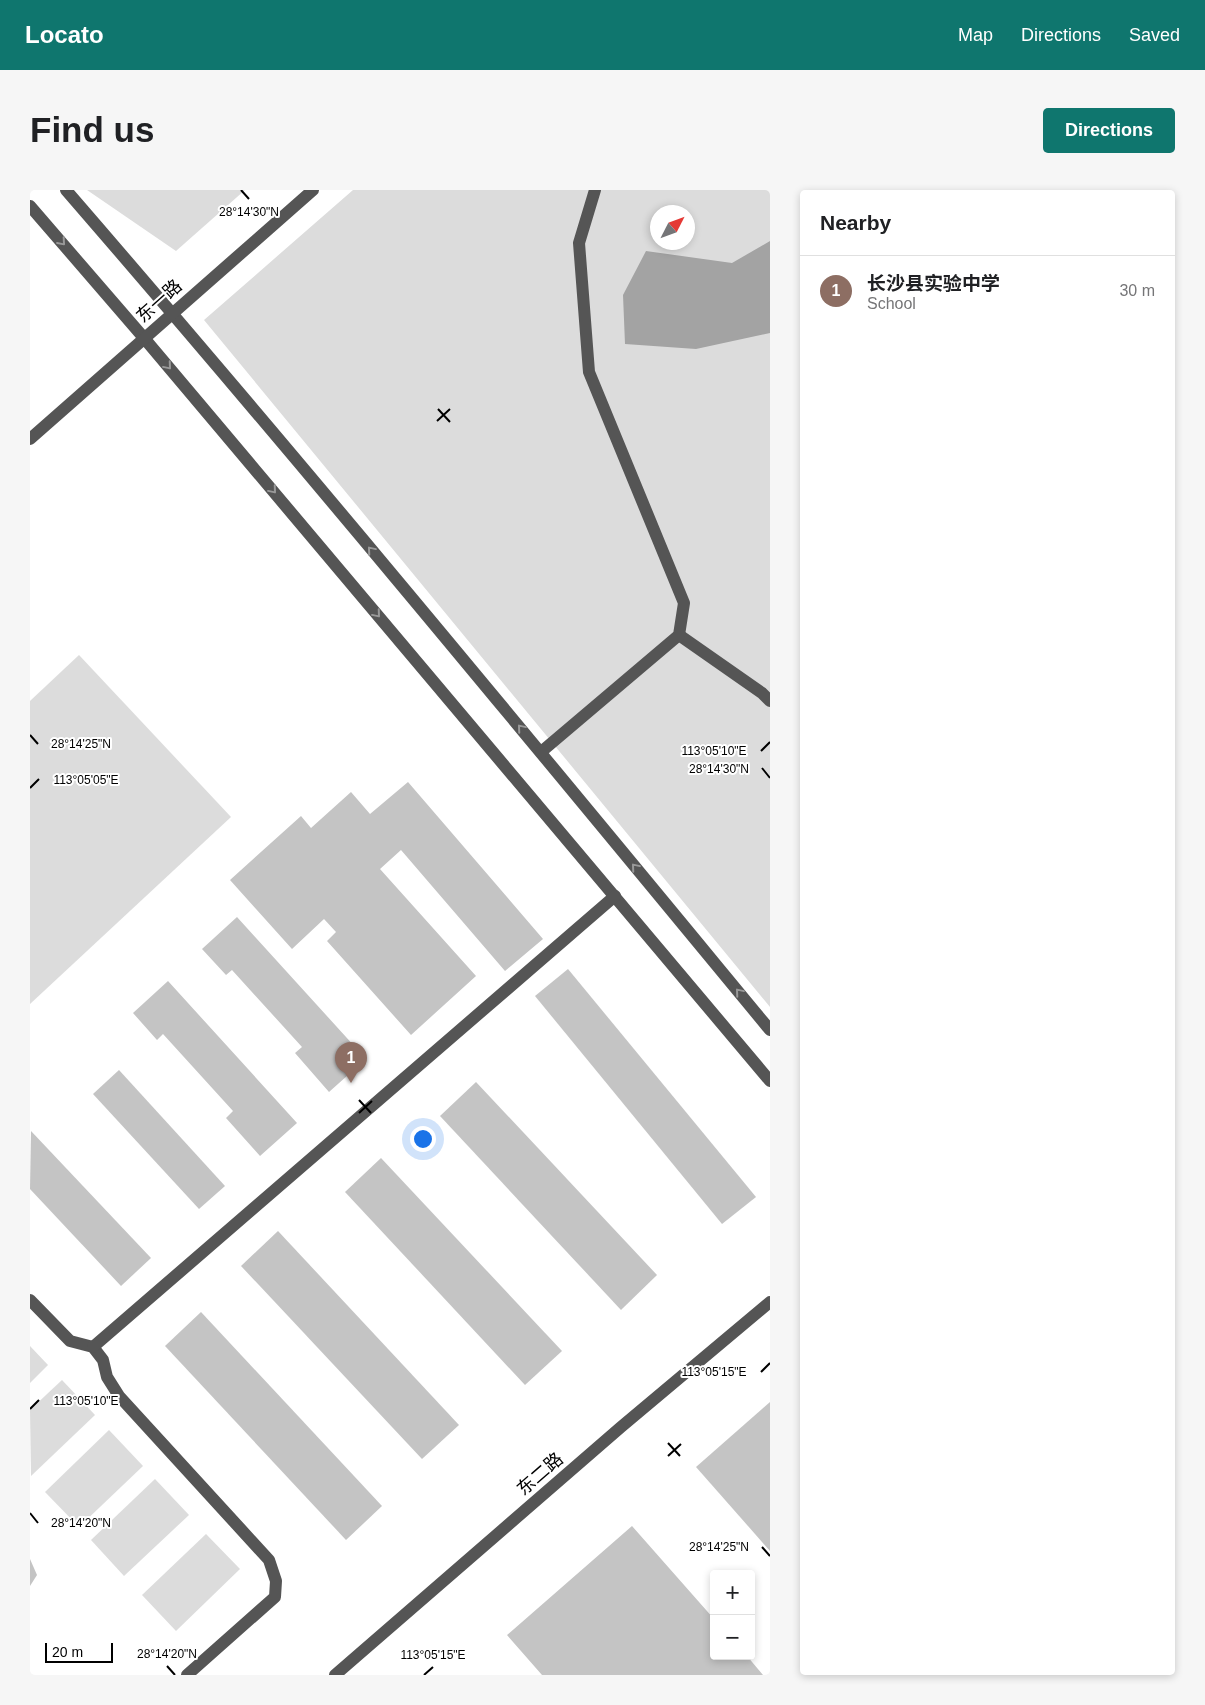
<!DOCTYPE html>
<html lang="en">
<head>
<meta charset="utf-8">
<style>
  body { margin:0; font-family:Arial,"Noto Sans SC",sans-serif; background:#f6f6f6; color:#202124 }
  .controls { position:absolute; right:15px; bottom:15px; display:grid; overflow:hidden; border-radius:5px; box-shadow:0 2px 8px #0003 }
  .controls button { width:45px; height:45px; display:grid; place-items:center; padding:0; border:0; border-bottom:1px solid #e0e0e0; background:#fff; color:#202124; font:25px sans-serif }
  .compass { position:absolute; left:620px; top:15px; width:45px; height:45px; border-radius:50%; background:#fff; box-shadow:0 2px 8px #0003; rotate:48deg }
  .scale { position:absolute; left:15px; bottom:12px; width:68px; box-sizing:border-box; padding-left:5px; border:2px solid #000; border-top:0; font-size:14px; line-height:18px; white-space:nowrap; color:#000; -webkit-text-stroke:4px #fff; paint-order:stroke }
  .you { position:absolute; left:392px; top:948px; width:18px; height:18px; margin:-12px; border:4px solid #fff; border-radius:50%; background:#1a73e8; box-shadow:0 0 0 8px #1a73e833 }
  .badge { display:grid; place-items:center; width:32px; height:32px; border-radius:50%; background:#0f766e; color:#fff; font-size:16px; font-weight:700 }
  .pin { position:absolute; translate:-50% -41px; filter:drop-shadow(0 1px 2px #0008) }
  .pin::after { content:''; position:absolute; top:26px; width:18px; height:15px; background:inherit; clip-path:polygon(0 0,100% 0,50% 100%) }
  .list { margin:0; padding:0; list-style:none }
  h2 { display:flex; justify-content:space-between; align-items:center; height:65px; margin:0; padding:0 20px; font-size:21px }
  h2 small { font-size:16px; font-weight:400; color:#757577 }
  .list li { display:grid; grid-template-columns:32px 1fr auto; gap:15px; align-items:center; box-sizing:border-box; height:70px; padding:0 20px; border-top:1px solid #e0e0e0 }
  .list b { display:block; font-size:19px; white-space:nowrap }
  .list p { margin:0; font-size:16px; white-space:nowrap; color:#757577 }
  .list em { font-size:16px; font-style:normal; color:#757577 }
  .map { position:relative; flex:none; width:740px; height:1485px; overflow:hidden; border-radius:5px }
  header { display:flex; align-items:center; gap:30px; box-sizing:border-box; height:70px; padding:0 25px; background:#0f766e; color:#fff }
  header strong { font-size:24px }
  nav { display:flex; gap:28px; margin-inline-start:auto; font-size:18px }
  .intro { display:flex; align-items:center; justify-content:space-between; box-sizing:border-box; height:120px; padding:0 30px }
  h1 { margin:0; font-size:35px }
  .button { padding:12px 22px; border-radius:5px; background:#0f766e; color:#fff; font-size:18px; font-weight:700 }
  main { display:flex; gap:30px; padding:0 30px }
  aside { flex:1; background:#fff; border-radius:5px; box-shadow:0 2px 8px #0003 }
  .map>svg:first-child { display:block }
  .green { fill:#dcdcdc; fill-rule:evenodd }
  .water { fill:#a3a3a3 }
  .building { fill:#c4c4c4 }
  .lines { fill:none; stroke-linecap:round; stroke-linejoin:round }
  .minor { stroke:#555; stroke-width:12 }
  .oneway { stroke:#999 }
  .ticks { fill:none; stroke:#000; stroke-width:2 }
  .labels { text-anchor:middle; stroke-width:4; stroke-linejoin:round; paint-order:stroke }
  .street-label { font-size:18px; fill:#000; stroke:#fff }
  .ticks-label { font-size:12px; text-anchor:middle; fill:#000; stroke:#fff; stroke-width:4; stroke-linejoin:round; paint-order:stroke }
</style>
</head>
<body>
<header>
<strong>Locato</strong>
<nav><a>Map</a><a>Directions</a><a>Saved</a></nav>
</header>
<div class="intro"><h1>Find us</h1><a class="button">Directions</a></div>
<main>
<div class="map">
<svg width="740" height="1485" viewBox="0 0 740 1485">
  <rect width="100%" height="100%" fill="#fff"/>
  <g class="green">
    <polygon points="57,0 215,0 146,61"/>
    <path d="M323 0H740V817L174 130ZM628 22H658V52H628Z"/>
    <polygon points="49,465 201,627 0,814 0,511"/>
    <polygon points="0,1156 18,1175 0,1193"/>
    <polygon points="32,1190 65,1225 1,1286 0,1220"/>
    <polygon points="79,1240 113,1276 49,1337 15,1302"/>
    <polygon points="125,1289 159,1325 94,1386 61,1350"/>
    <polygon points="176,1344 210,1379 146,1441 112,1405"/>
  </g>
  <polygon class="water" points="740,51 740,143 666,159 595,154 593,105 616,61 702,73"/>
  <g class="building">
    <polygon points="378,592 513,749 475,781 371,660 350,679 446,786 381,845 297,751 306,742 294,729 262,759 200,690 271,626 281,638 321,602 340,624"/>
    <polygon points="207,727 336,869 299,902 265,863 272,857 202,780 196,785 172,759"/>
    <polygon points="538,779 726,1007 692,1034 505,806"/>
    <polygon points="138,791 267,933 230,966 196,928 203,921 133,844 127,850 103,823"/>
    <polygon points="89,880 195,996 169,1019 63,904"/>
    <polygon points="446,892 627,1085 591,1120 410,926"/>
    <polygon points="1,941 121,1068 91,1096 0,999"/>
    <polygon points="351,968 532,1161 495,1195 315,1002"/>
    <polygon points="248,1041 429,1235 392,1269 211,1076"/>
    <polygon points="171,1122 352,1316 316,1350 135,1156"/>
    <polygon points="740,1212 740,1361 666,1277"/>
    <polygon points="602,1336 684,1429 684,1466 717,1466 733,1485 512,1485 477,1445"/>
    <polygon points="0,1369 7,1385 0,1396"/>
  </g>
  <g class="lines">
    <g class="minor">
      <path d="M36 0C275 276 507 558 740 840"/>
      <polyline points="0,16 114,148 740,891"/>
      <polyline points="0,249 283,0"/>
      <polyline points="649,445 732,503 740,511"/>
      <polyline points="511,562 649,445 654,413 559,182 549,53 565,0"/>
      <polyline points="0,1110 40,1151 63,1157 73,1170 77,1187 89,1206 239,1370 246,1391 245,1407 157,1485"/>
      <polyline points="63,1157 585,706"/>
      <polyline points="305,1485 591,1237 740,1112"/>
    </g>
  </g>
  <defs><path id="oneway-chevron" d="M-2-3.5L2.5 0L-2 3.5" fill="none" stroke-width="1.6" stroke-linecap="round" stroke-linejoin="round" transform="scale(1.25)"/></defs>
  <g class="oneway">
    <use href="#oneway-chevron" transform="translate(32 52) rotate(49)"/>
    <use href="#oneway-chevron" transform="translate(138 176) rotate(50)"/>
    <use href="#oneway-chevron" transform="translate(243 300) rotate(50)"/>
    <use href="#oneway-chevron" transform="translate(341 360) rotate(-130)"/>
    <use href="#oneway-chevron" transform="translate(347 424) rotate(50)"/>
    <use href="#oneway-chevron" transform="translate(491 538) rotate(-130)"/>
    <use href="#oneway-chevron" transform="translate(605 677) rotate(-130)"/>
    <use href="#oneway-chevron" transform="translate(709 802) rotate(-130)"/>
  </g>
  <path class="ticks" d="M211 0 219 9M408 219 420 232M407 231 420 219M0 545 8 554M731 561 740 552M732 578 740 588M0 598 9 589M329 910 341 923M329 923 342 911M731 1182 740 1173M0 1219 9 1210M638 1253 650 1266M638 1266 651 1254M0 1323 8 1333M732 1357 740 1366M137 1476 145 1485M394 1485 403 1477"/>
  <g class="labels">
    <g class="street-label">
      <text transform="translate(129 111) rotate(-42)" y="6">东一路</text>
      <text transform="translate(510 1284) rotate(-41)" y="6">东二路</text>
    </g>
  </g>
  <g class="ticks-label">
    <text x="219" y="26">28°14'30"N</text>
    <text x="51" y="558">28°14'25"N</text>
    <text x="684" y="565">113°05'10"E</text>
    <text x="689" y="583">28°14'30"N</text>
    <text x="56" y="594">113°05'05"E</text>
    <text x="684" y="1186">113°05'15"E</text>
    <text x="56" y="1215">113°05'10"E</text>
    <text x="51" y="1337">28°14'20"N</text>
    <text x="689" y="1361">28°14'25"N</text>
    <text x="137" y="1468">28°14'20"N</text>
    <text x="403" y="1469">113°05'15"E</text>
  </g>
</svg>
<div class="controls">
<button>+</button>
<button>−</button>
</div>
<svg class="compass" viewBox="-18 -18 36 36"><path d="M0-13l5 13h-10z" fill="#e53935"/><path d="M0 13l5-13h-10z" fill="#757577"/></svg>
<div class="scale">20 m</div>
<div class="you"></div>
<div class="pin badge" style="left:321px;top:893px;background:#8d6e63">1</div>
</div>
<aside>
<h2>Nearby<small></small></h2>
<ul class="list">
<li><span class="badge" style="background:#8d6e63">1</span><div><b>长沙县实验中学</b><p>School</p></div><em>30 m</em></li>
</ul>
</aside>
</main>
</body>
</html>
